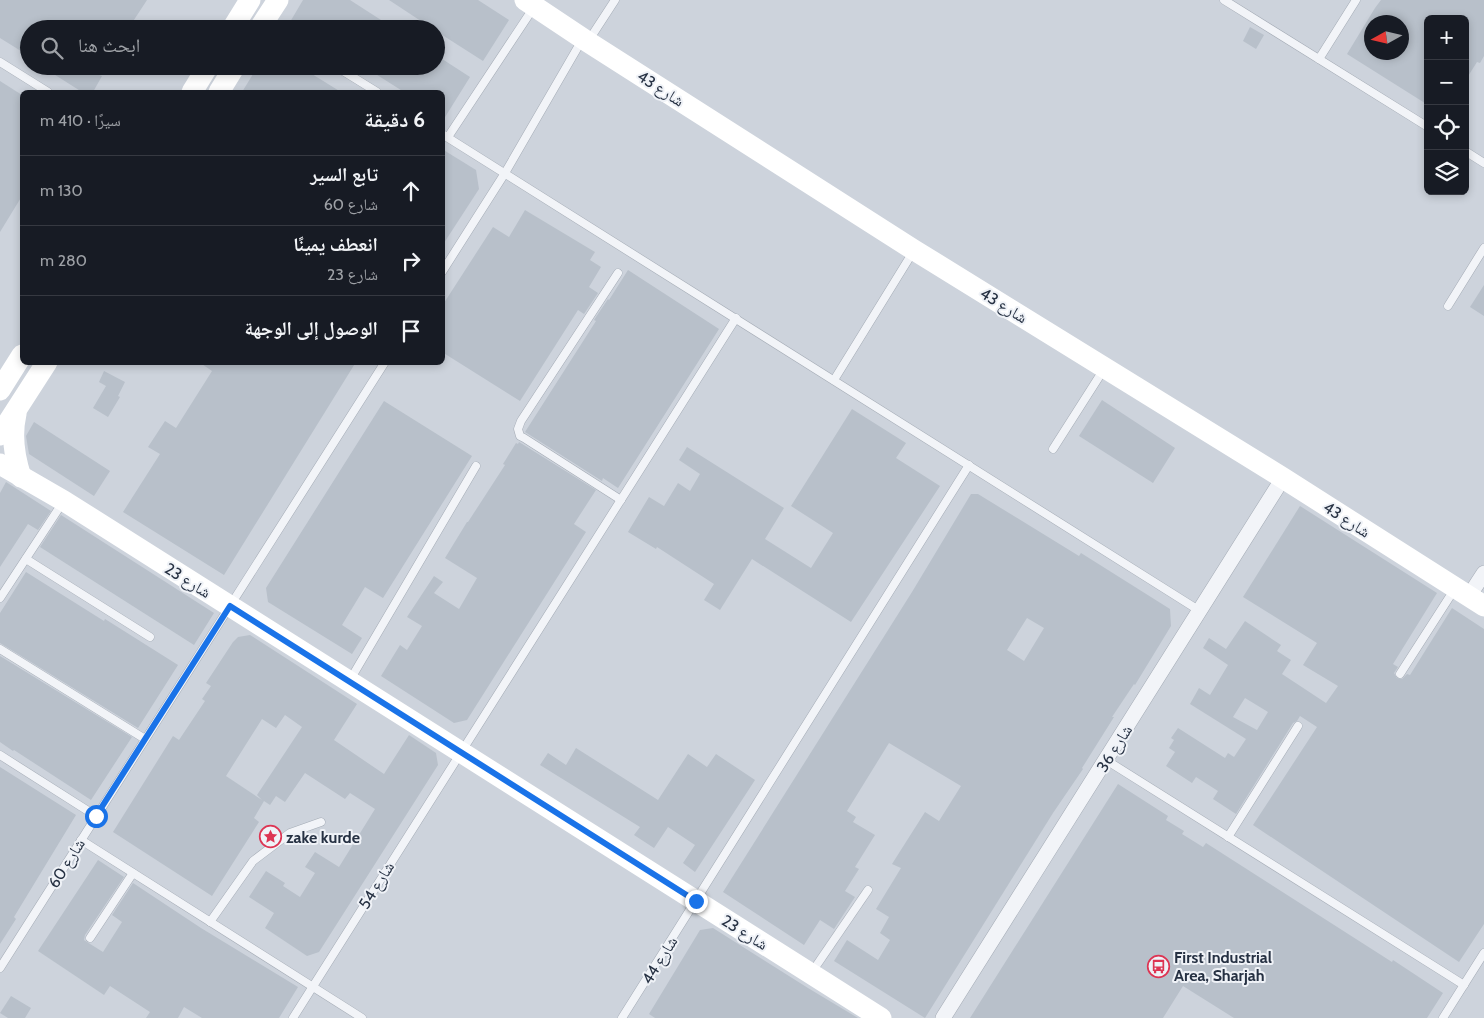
<!DOCTYPE html>
<html lang="ar">
<head>
<meta charset="utf-8">
<style>
  body { margin:0; font-family:Cabin,"Noto Naskh Arabic",sans-serif; background:#242831; color:#f1f3f6; direction:rtl }
  .controls { position:absolute; right:15px; top:15px; display:grid; overflow:hidden; border-radius:8px; box-shadow:0 2px 8px #0003 }
  .controls button { width:45px; height:45px; display:grid; place-items:center; padding:0; border:0; border-bottom:1px solid #363941; background:#171b24; color:#f1f3f6; font:25px sans-serif }
  .compass { position:absolute; left:1364px; top:15px; width:45px; height:45px; border-radius:50%; background:#171b24; box-shadow:0 2px 8px #0003; rotate:262deg }
  .stop { position:absolute; width:15px; height:15px; margin:-11px; border:4px solid #1a73e8; border-radius:50%; background:#fff }
  .stop.end { background:#1a73e8; border-color:#fff; box-shadow:0 1px 5px #0008 }
  .list { margin:0; padding:0; list-style:none }
  h2 { display:flex; justify-content:space-between; align-items:center; height:65px; margin:0; padding:0 20px; font-size:21px }
  h2 small { font-size:16px; font-weight:400; color:#9ea1a6 }
  .list li { display:grid; grid-template-columns:32px 1fr auto; gap:15px; align-items:center; box-sizing:border-box; height:70px; padding:0 20px; border-top:1px solid #363941 }
  .list b { display:block; font-size:19px; white-space:nowrap }
  .list p { margin:0; font-size:16px; white-space:nowrap; color:#9ea1a6 }
  .list em { font-size:16px; font-style:normal; color:#9ea1a6 }
  .icon { flex:none; width:28px; height:28px; fill:none; stroke:currentColor; stroke-width:2; stroke-linecap:round; stroke-linejoin:round }
  .map { position:relative; flex:none; width:1484px; height:1018px; overflow:hidden; direction:ltr }
  .search { position:absolute; background:#171b24; box-shadow:0 2px 8px #0003; left:20px; top:20px; width:425px; height:55px; display:flex; align-items:center; gap:12px; box-sizing:border-box; padding:0 18px; border-radius:28px; color:#9ea1a6; font-size:19px }
  .panel { position:absolute; background:#171b24; box-shadow:0 2px 8px #0003; left:20px; top:90px; width:425px; height:275px; border-radius:8px; direction:rtl }
  .map>svg:first-child { display:block }
  .built { fill:#cdd3dc; fill-rule:evenodd }
  .building { fill:#b8c0ca; fill-rule:evenodd }
  .lines { fill:none; stroke-linecap:round; stroke-linejoin:round }
  .lane-casing { stroke:#a4abb5; stroke-width:9 }
  .street-casing { stroke:#a4abb5; stroke-width:16 }
  .lane { stroke:#f2f4f8; stroke-width:8 }
  .street { stroke:#f2f4f8; stroke-width:15 }
  .secondary { stroke:#fff; stroke-width:21 }
  .route { stroke:#1a73e8; stroke-width:6 }
  .labels { text-anchor:middle; stroke-width:4; stroke-linejoin:round; paint-order:stroke }
  .street-label { font-size:16px; fill:#263143; stroke:#eff2f7 }
  .poi-label { font-size:16px; font-weight:bold; fill:#263143; stroke:#eff2f7; text-anchor:start }
</style>
</head>
<body>
<div class="map">
<svg width="1484" height="1018" viewBox="0 0 1484 1018">
  <rect width="100%" height="100%" fill="#dfe4ea"/>
  <path class="built" d="M0 0H1484V1018H0ZM1428 19H1465V191H1428ZM1372 22H1402V52H1372ZM29 29H436V66H29ZM22 92H442V362H22Z"/>
  <g class="building">
    <polygon points="0,0 147,0 128,29 29,29 29,56 0,38"/>
    <polygon points="303,0 350,0 395,29 300,29 290,22"/>
    <polygon points="389,0 478,0 509,20 483,61 436,31 436,29 433,29"/>
    <path d="M1381 0H1484V56L1480 63 1477 62 1465 81V19H1428V105L1347 54 1375 8ZM1372 22H1402V52H1372Z"/>
    <polygon points="1250,27 1264,35 1256,49 1243,41"/>
    <polygon points="436,55 470,77 442,122 442,92 404,92 363,66 436,66"/>
    <polygon points="41,66 105,66 99,75 102,76 93,92 82,92"/>
    <polygon points="258,66 299,66 341,92 242,92"/>
    <polygon points="0,81 22,95 22,196 0,232"/>
    <polygon points="442,149 476,170 479,189 442,246"/>
    <polygon points="525,210 595,252 590,260 601,267 589,287 598,293 584,314 578,310 520,401 442,352 442,306 493,227 509,237"/>
    <polygon points="628,270 719,329 618,488 603,478 602,481 525,432 596,321 594,320 608,299 609,300"/>
    <polygon points="1484,285 1484,316 1470,307"/>
    <polygon points="199,362 356,362 224,575 123,512 160,454 148,447 165,421 176,428 212,371"/>
    <polygon points="104,371 125,382 118,396 120,397 108,417 93,408 106,386 99,382"/>
    <polygon points="1102,400 1175,448 1153,483 1079,436"/>
    <polygon points="384,401 472,456 383,598 365,587 342,625 362,638 352,654 268,602 266,588"/>
    <polygon points="852,409 906,443 896,458 940,486 851,622 752,559 720,610 704,600 714,584 657,547 656,549 628,532 649,497 664,506 678,483 690,491 700,474 679,460 687,447 784,508 765,539 811,568 833,533 791,506"/>
    <polygon points="34,422 110,471 94,496 29,454 26,436"/>
    <polygon points="519,442 596,490 574,524 586,532 467,720 454,723 381,676 400,645 407,650 422,626 407,617 434,576 443,582 434,593 459,609 477,578 445,558 467,522 468,522 505,465 503,464 516,443 518,444"/>
    <polygon points="6,482 51,511 38,530 28,524 0,567 0,493"/>
    <path d="M971 494H978L1079 556 1081 553 1170 609 1171 626 1135 685 1134 684 1112 717H1114L1082 768 1083 769 1053 813 925 1018 834 961 847 940 878 960 890 940 880 933 889 917 876 909 901 868 892 864 925 812 939 821 961 786 889 743 847 811 856 817 853 822 875 835 855 867 859 869 845 891 855 897 834 929 820 920 804 945 723 892 912 592ZM1027 618 1044 628 1024 661 1007 650Z"/>
    <path d="M1300 506 1437 593 1393 664 1398 667 1394 673 1397 678 1402 679 1407 674 1410 675 1452 608 1484 629V924L1459 962 1253 825 1317 727 1300 716 1297 721 1293 723 1236 814 1213 799 1218 791 1196 777 1192 783 1166 766 1175 752 1169 748 1174 740 1171 738 1178 728 1225 758 1228 753 1234 757 1246 739 1190 704 1199 688 1210 695 1228 665 1203 648 1209 638 1226 649 1245 621 1281 645 1277 651 1291 660 1282 674 1326 703 1338 686 1303 665 1317 643 1243 597ZM1245 698 1268 712 1257 730 1233 717Z"/>
    <polygon points="61,515 214,613 194,645 40,547"/>
    <polygon points="26,572 104,621 105,619 178,665 138,728 0,643 0,613"/>
    <path d="M250 635 357 704 334 740 384 774 409 735 436 753 438 765 319 952 307 956 265 928 274 913 249 897 266 871 285 883 283 886 300 897 315 873 305 867 315 852 339 867 375 809 350 793 345 799 305 773 285 802 276 796 270 805 264 801 254 818 259 822 212 896 113 832 173 736 179 740 205 701 202 699 211 686 206 683 233 642 238 637ZM285 715 302 727 257 795 262 800 226 776 262 719 276 728Z"/>
    <polygon points="0,656 132,737 91,800 14,750 13,751 0,742"/>
    <polygon points="576,748 658,800 688,754 707,767 716,754 755,780 695,872 683,863 695,845 668,827 654,848 634,835 640,827 540,765 548,753 566,765"/>
    <polygon points="0,767 76,815 14,917 16,919 0,944"/>
    <polygon points="1118,784 1168,816 1166,820 1184,831 1182,834 1203,847 1206,843 1392,962 1393,960 1443,993 1427,1018 1234,1018 1183,986 1163,1018 970,1018"/>
    <polygon points="98,860 124,877 85,935 84,940 87,942 103,952 122,922 112,915 133,883 201,928 298,987 279,1018 202,1018 184,1007 178,1018 146,1018 150,1012 110,986 104,995 38,951"/>
    <polygon points="713,928 808,988 858,1018 655,1018 649,1014 700,930"/>
    <polygon points="11,996 31,1008 25,1018 8,1018 0,1013"/>
  </g>
  <g class="lines">
    <defs>
      <g id="lane">
        <polyline points="1224,0 1428,127"/>
        <polyline points="589,40 615,0"/>
        <polyline points="1319,59 1356,0"/>
        <polyline points="0,62 48,92"/>
        <polyline points="335,66 377,92"/>
        <polyline points="442,134 1200,611"/>
        <polyline points="448,137 534,7"/>
        <polyline points="1465,151 1484,163"/>
        <polyline points="442,272 505,173 582,40"/>
        <polyline points="618,273 521,421 518,429 520,436 524,438 621,500"/>
        <polyline points="1448,306 1484,248"/>
        <polyline points="834,380 913,252"/>
        <polyline points="1053,449 1104,369"/>
        <polyline points="26,559 150,637"/>
        <polyline points="0,598 63,502"/>
        <polyline points="0,649 145,739"/>
        <polyline points="1400,674 1454,590"/>
        <polyline points="350,680 476,466"/>
        <polyline points="0,755 96,816"/>
        <polyline points="1106,760 1464,985"/>
        <polyline points="1228,837 1298,726"/>
        <polyline points="81,840 362,1018"/>
        <polyline points="210,922 253,861 290,833 321,822"/>
        <polyline points="90,938 133,873"/>
        <polyline points="0,968 385,362"/>
        <polyline points="812,972 868,890"/>
        <polyline points="293,1018 736,318"/>
        <polyline points="622,1018 969,465"/>
        <polyline points="1443,1018 1484,953"/>
      </g>
      <g id="street">
        <polyline points="1469,596 1484,573"/>
        <polyline points="943,1018 1283,478"/>
      </g>
    </defs>
    <use href="#lane" class="lane-casing"/>
    <use href="#street" class="street-casing"/>
    <use href="#lane" class="lane"/>
    <use href="#street" class="street"/>
    <g class="secondary">
      <polyline points="525,0 588,42 914,250 1283,478 1484,606"/>
      <polyline points="232,29 250,0"/>
      <polyline points="259,29 278,0"/>
      <polyline points="192,92 208,66"/>
      <polyline points="219,92 235,66"/>
      <polyline points="0,390 22,355"/>
      <path d="M16 414C11 436 14 456 21 477"/>
      <polyline points="0,435 47,362"/>
      <polyline points="0,464 64,501 881,1018"/>
    </g>
  </g>
  <g class="lines">
    <polyline class="route" points="96,816 230,606 696,901"/>
  </g>
  <defs>
    <symbol id="sight-ring" viewBox="-11 -11 22 22"><circle r="9.5" fill="#eff2f7" stroke="#dd3553" stroke-width="1.5"/><path d="M0-6L1.8-2.2L6-1.7L2.9 1.2L3.7 5.4L0 3.3L-3.7 5.4L-2.9 1.2L-6-1.7L-1.8-2.2Z" fill="#dd3553"/></symbol>
    <symbol id="bus-ring" viewBox="-11 -11 22 22"><circle r="9.5" fill="#eff2f7" stroke="#dd3553" stroke-width="1.5"/><path d="M-5-6H5V4H4V6H2V4H-2V6H-4V4H-5ZM-3.5-4V0h7V-4ZM-3.5 1.2v1.5H-2V1.2ZM2 1.2v1.5H3.5V1.2Z" fill="#dd3553"/></symbol>
  </defs>
  <g fill-rule="evenodd">
    <use href="#sight-ring" x="258" y="824" width="25" height="25"/>
    <use href="#bus-ring" x="1146" y="954" width="25" height="25"/>
  </g>
  <g class="labels">
    <g class="street-label">
      <text transform="translate(661 88) rotate(33)" y="6">شارع 43</text>
      <text transform="translate(1004 305) rotate(32)" y="6">شارع 43</text>
      <text transform="translate(1347 519) rotate(33)" y="6">شارع 43</text>
      <text transform="translate(188 580) rotate(32)" y="6">شارع 23</text>
      <text transform="translate(1114 748) rotate(-58)" y="6">شارع 36</text>
      <text transform="translate(66 863) rotate(-58)" y="6">شارع 60</text>
      <text transform="translate(376 885) rotate(-58)" y="6">شارع 54</text>
      <text transform="translate(745 932) rotate(32)" y="6">شارع 23</text>
      <text transform="translate(659 960) rotate(-58)" y="6">شارع 44</text>
    </g>
    <g class="poi-label">
      <text x="286" y="843">zake kurde</text>
      <text x="1174" y="963">First Industrial<tspan x="1174" dy="18">Area, Sharjah</tspan></text>
    </g>
  </g>
</svg>
<div class="controls">
<button>+</button>
<button>−</button>
<button><svg class="icon" aria-label="locate" viewBox="0 0 24 24"><circle cx="12" cy="12" r="6"/><path d="M12 2v4M12 18v4M2 12h4M18 12h4"/></svg></button>
<button><svg class="icon" aria-label="layers" viewBox="0 0 24 24"><path d="M12 4l9 5-9 5-9-5zM3 14l9 5 9-5"/></svg></button>
</div>
<svg class="compass" viewBox="-18 -18 36 36"><path d="M0-13l5 13h-10z" fill="#e53935"/><path d="M0 13l5-13h-10z" fill="#9ea1a6"/></svg>
<div class="stop" style="left:96px;top:816px"></div>
<div class="stop end" style="left:696px;top:901px"></div>
<div class="search"><svg class="icon" aria-label="search" viewBox="0 0 24 24"><circle cx="10" cy="10" r="6"/><path d="M15 15l6 6"/></svg>ابحث هنا</div>
<section class="panel">
<h2>6 دقيقة<small>سيرًا · 410 m</small></h2>
<ul class="list">
<li><svg class="icon" aria-label="ahead" viewBox="0 0 24 24"><path d="M12 20V5M6 11l6-6 6 6"/></svg><div><b>تابع السير</b><p>شارع 60</p></div><em>130 m</em></li>
<li><svg class="icon" aria-label="right" viewBox="0 0 24 24"><path d="M7 20v-9h11M14 6l5 5-5 5"/></svg><div><b>انعطف يمينًا</b><p>شارع 23</p></div><em>280 m</em></li>
<li><svg class="icon" aria-label="arrive" viewBox="0 0 24 24"><path d="M6 21V4h12l-3 4 3 4H6"/></svg><div><b>الوصول إلى الوجهة</b></div></li>
</ul>
</section>
</div>
</body>
</html>
